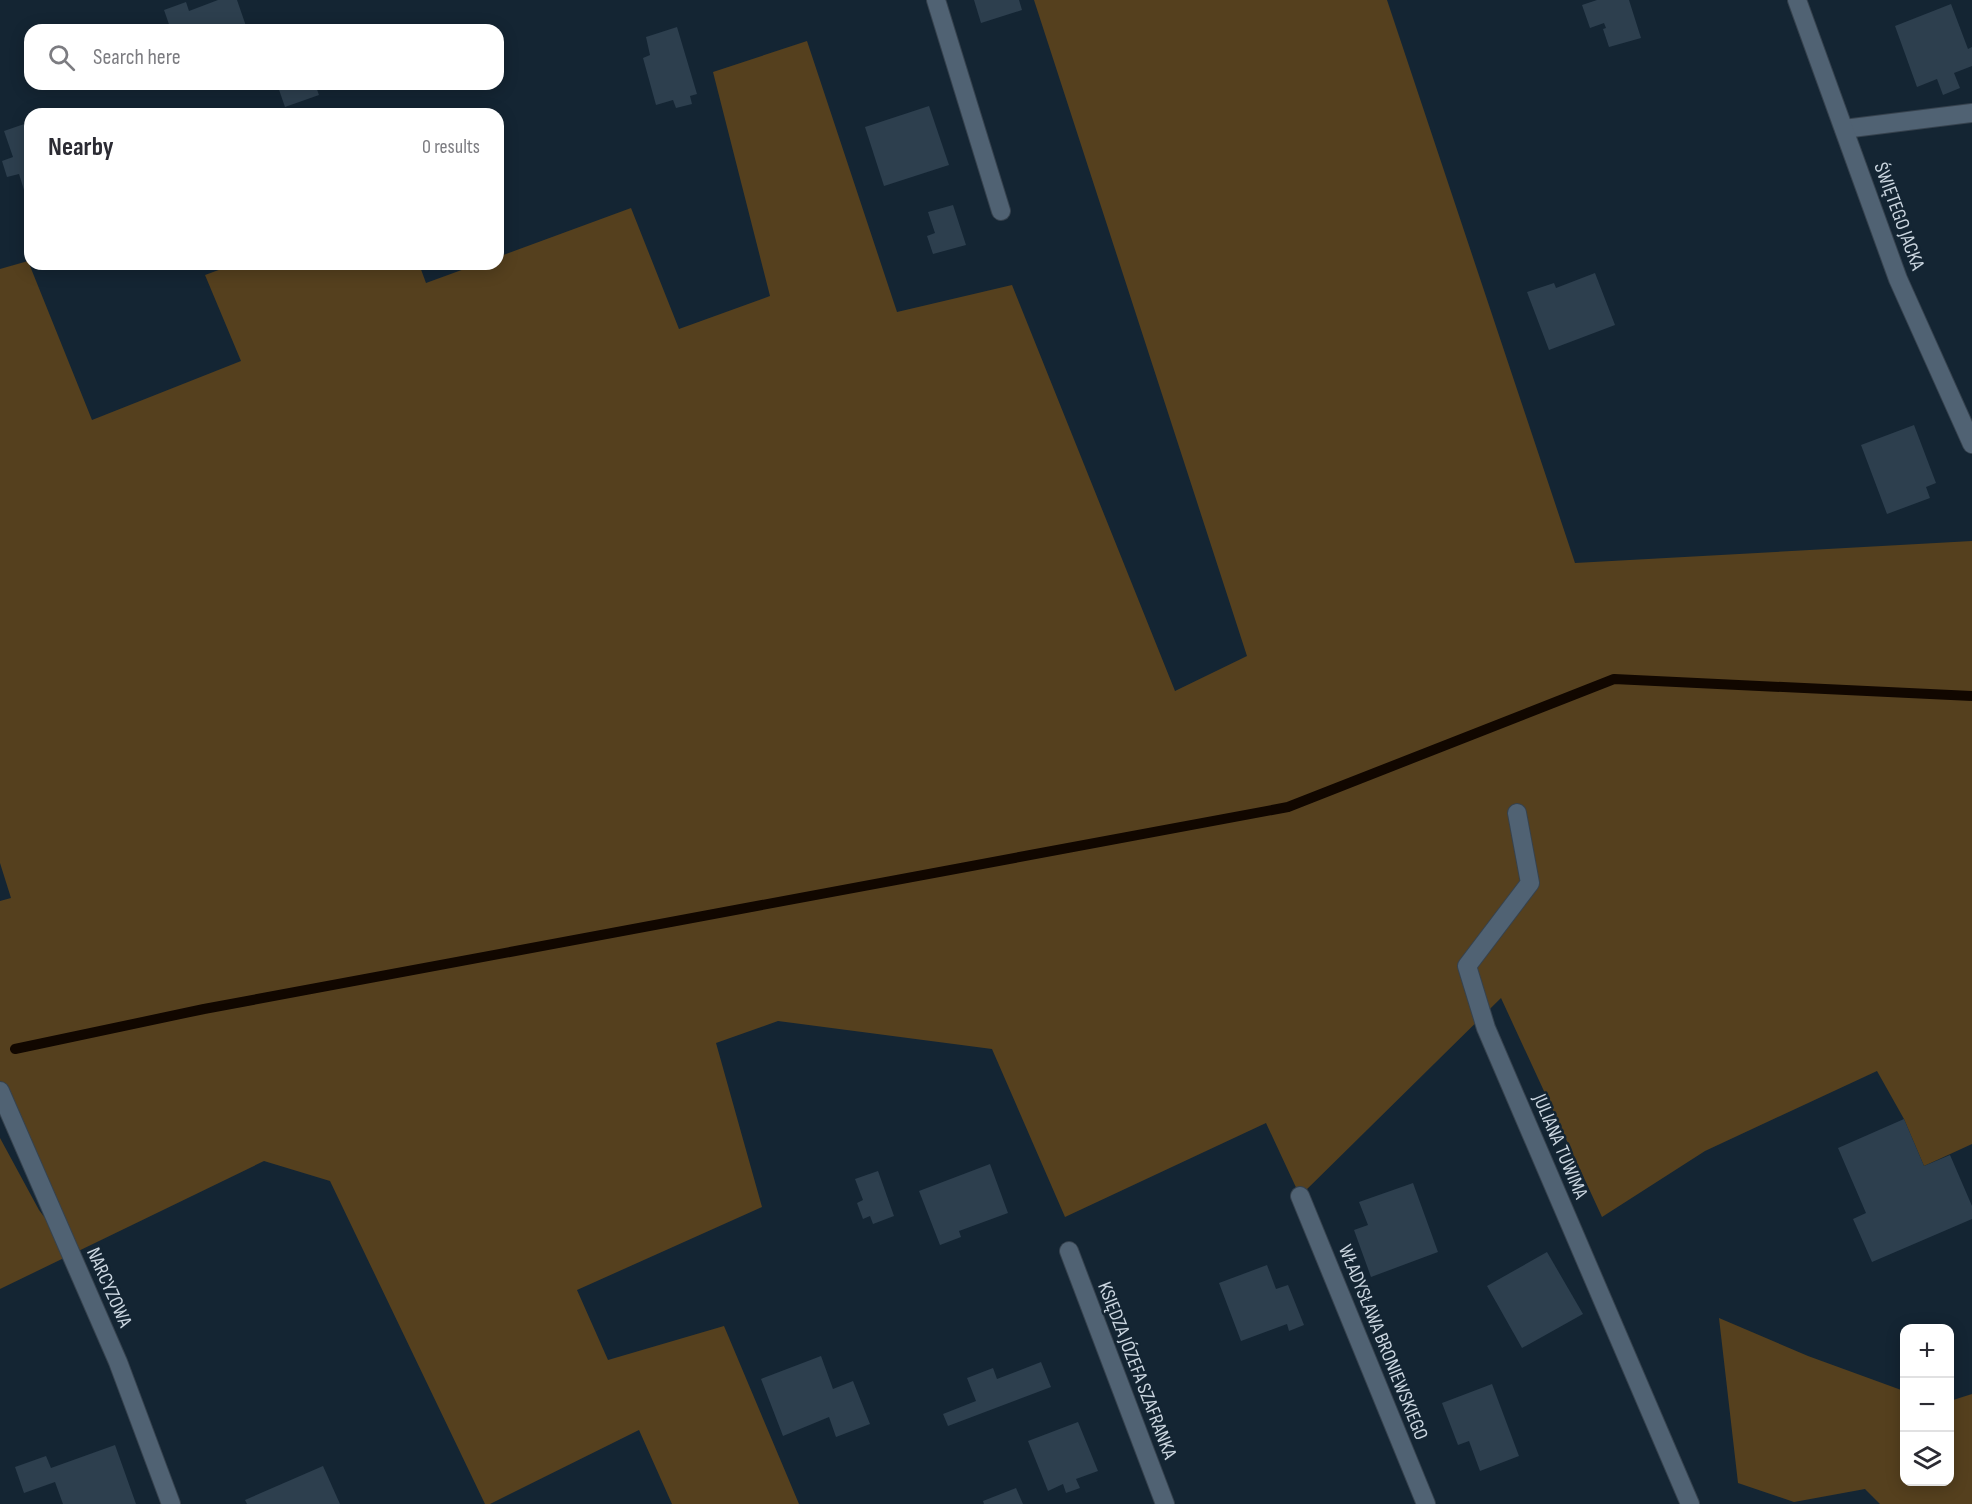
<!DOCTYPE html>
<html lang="en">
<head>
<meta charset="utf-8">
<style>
  body { margin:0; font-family:"Sofia Sans Condensed",sans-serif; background:#f2f2f3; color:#2b2b33 }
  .controls { position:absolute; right:18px; bottom:18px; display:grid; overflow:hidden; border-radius:12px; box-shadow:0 3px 15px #0003 }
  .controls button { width:54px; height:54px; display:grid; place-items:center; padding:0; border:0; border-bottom:2px solid #e1e1e2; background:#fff; color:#2b2b33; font:30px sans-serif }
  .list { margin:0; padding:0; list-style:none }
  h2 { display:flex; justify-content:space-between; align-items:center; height:78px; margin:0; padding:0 24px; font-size:26px }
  h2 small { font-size:20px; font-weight:400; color:#7c7c81 }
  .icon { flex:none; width:33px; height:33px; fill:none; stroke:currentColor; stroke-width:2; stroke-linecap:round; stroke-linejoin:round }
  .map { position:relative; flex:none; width:1972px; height:1504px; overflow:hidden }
  .search { position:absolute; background:#fff; box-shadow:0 3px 15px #0003; left:24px; top:24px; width:480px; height:66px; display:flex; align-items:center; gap:15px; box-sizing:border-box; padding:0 21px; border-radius:18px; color:#7c7c81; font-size:22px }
  .panel { position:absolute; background:#fff; box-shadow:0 3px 15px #0003; left:24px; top:108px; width:480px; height:162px; border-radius:18px }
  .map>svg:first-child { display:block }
  .green { fill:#55401e }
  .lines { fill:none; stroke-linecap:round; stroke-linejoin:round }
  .stream { stroke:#110700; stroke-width:10 }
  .building { fill:#2d3f4e }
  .lane-casing { stroke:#36424e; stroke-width:20 }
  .street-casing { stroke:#36424e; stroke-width:20 }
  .lane { stroke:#506273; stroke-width:18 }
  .street { stroke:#506273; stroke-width:18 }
  .labels { text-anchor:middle; stroke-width:5; stroke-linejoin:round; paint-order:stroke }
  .street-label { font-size:20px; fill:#cbd6e0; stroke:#142533 }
</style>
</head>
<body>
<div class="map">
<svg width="1972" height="1504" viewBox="0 0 1972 1504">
  <rect width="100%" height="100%" fill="#142533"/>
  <g class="green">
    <polygon points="1034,0 1387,0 1575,563 1972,541 1972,1144 1924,1166 1904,1119 1877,1071 1705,1151 1602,1217 1501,998 1300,1196 1266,1123 1065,1217 992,1049 778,1021 716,1043 762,1207 577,1290 608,1360 724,1326 799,1504 672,1504 639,1430 490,1504 485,1504 330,1181 264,1161 0,1289 0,1138 39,1210 69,1250 0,1081 0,901 11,898 0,863 0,269 28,261 92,420 241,361 205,275 235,264 419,264 426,283 478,264 498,264 498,257 631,208 679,329 770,296 713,72 807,41 897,312 1012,285 1175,691 1247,656"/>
    <polygon points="1719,1318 1808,1356 1904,1391 1904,1482 1950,1482 1950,1401 1972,1394 1972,1504 1880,1504 1865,1489 1794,1502 1738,1483"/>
  </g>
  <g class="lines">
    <polyline class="stream" points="15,1049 204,1009 1288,807 1614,679 1972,696"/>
  </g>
  <g class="building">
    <polygon points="218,0 237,0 246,26 233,30 171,30 164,10 186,2 189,11"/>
    <polygon points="974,0 1019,0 1022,10 981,23"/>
    <polygon points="1597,0 1629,0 1641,38 1609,47 1603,29 1606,28 1604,23 1590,28 1582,5"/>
    <polygon points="1951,4 1968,49 1972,47 1972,66 1954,73 1960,88 1943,95 1937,79 1917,87 1895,26"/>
    <polygon points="677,27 697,94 690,96 692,104 676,108 673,100 656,105 643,58 650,55 646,37"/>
    <polygon points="277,84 315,84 319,95 285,107"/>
    <polygon points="929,106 949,165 884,186 865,127"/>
    <polygon points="30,122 30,188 24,190 19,174 7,177 2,161 13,157 4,131"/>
    <polygon points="953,205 966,245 933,254 927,236 935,233 928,212"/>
    <polygon points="1595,273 1615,325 1549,350 1527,292 1554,283 1556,288"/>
    <polygon points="1914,425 1936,483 1926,487 1930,498 1887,514 1861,445"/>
    <polygon points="1904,1119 1924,1166 1950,1155 1972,1206 1972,1219 1872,1262 1853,1219 1866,1213 1838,1148"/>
    <polygon points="990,1164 1008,1213 959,1231 961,1237 940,1245 919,1191"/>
    <polygon points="878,1171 894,1216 873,1224 870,1216 863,1219 857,1203 863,1200 855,1179"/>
    <polygon points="1413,1183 1438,1252 1371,1277 1354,1230 1368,1225 1359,1202"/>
    <polygon points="1547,1252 1583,1314 1522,1348 1487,1286"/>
    <polygon points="1267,1265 1276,1289 1288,1285 1304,1325 1289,1331 1287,1324 1241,1341 1219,1283"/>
    <polygon points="821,1356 833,1389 853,1381 870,1424 836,1437 829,1417 783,1436 761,1379"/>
    <polygon points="1041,1362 1051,1387 948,1426 943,1414 976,1401 967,1378 993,1368 997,1379"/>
    <polygon points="1492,1384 1519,1456 1480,1471 1469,1441 1458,1445 1442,1403"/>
    <polygon points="1078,1422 1098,1471 1076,1479 1080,1488 1066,1493 1063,1484 1048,1491 1028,1441"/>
    <polygon points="115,1445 136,1504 63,1504 55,1482 24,1493 15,1467 46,1456 51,1468"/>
    <polygon points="323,1466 340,1504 247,1504 245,1500"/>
    <polygon points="1016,1488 1023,1504 984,1504 983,1501"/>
  </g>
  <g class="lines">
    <defs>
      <g id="lane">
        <polyline points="936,0 1001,211"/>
        <polyline points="1844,129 1972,113"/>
      </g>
      <g id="street">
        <polyline points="1797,0 1898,279 1972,444"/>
        <polyline points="1517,813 1530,883 1467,966 1486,1028 1690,1504"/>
        <polyline points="0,1091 118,1362 171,1504"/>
        <polyline points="1300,1196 1426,1504"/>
        <polyline points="1069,1251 1165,1504"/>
      </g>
    </defs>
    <use href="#lane" class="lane-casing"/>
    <use href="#street" class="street-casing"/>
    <use href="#lane" class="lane"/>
    <use href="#street" class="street"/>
  </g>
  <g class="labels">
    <g class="street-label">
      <text transform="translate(1900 216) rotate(70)" y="7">ŚWIĘTEGO JACKA</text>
      <text transform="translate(1561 1146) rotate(67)" y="7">JULIANA TUWIMA</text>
      <text transform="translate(110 1287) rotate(66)" y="7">NARCYZOWA</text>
      <text transform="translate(1384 1342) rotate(68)" y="7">WŁADYSŁAWA BRONIEWSKIEGO</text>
      <text transform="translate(1138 1370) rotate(69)" y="7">KSIĘDZA JÓZEFA SZAFRANKA</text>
    </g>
  </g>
</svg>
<div class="controls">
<button>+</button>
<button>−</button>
<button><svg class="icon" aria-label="layers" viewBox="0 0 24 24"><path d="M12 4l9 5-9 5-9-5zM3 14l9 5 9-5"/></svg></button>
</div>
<div class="search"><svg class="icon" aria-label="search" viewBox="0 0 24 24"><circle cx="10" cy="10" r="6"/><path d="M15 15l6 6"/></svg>Search here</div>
<section class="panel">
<h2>Nearby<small>0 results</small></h2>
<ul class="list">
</ul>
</section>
</div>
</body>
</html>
